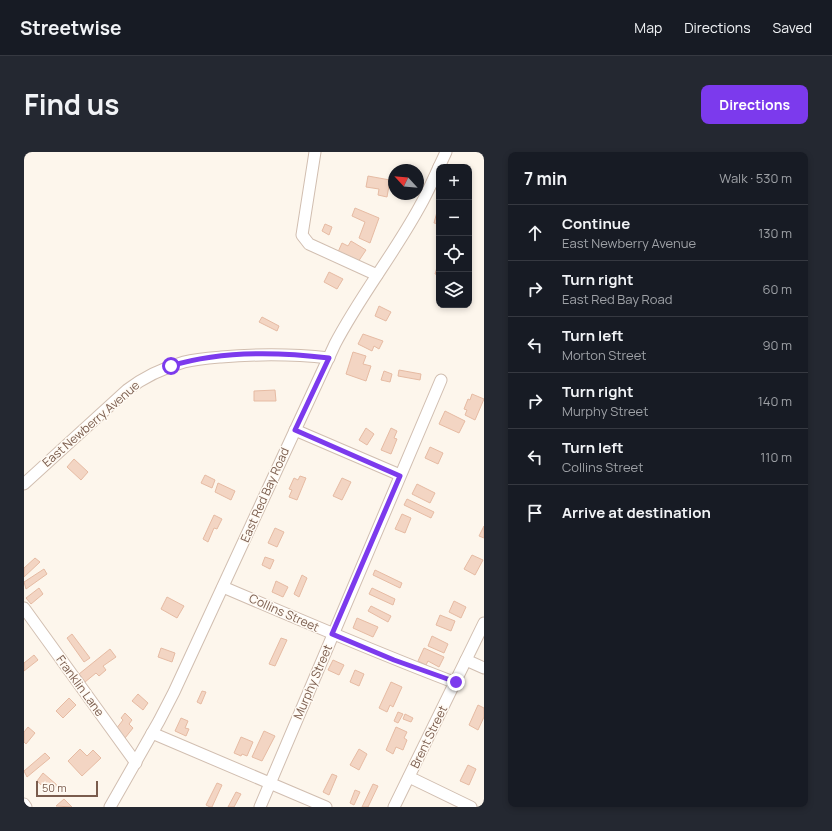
<!DOCTYPE html>
<html lang="en">
<head>
<meta charset="utf-8">
<style>
  body { margin:0; font-family:Manrope,sans-serif; background:#242831; color:#f1f3f6 }
  .controls { position:absolute; right:12px; top:12px; display:grid; overflow:hidden; border-radius:8px; box-shadow:0 2px 6px #0003 }
  .controls button { width:36px; height:36px; display:grid; place-items:center; padding:0; border:0; border-bottom:1px solid #363941; background:#171b24; color:#f1f3f6; font:20px sans-serif }
  .compass { position:absolute; left:364px; top:12px; width:36px; height:36px; border-radius:50%; background:#171b24; box-shadow:0 2px 6px #0003; rotate:296deg }
  .scale { position:absolute; left:12px; bottom:10px; width:62px; box-sizing:border-box; padding-left:4px; border:2px solid #7a5c4d; border-top:0; font-size:11px; line-height:14px; white-space:nowrap; color:#7a5c4d; -webkit-text-stroke:3px #fffaf3; paint-order:stroke }
  .stop { position:absolute; width:12px; height:12px; margin:-9px; border:3px solid #7c3aed; border-radius:50%; background:#fff }
  .stop.end { background:#7c3aed; border-color:#fff; box-shadow:0 1px 4px #0008 }
  .list { margin:0; padding:0; list-style:none }
  h2 { display:flex; justify-content:space-between; align-items:center; height:52px; margin:0; padding:0 16px; font-size:17px }
  h2 small { font-size:13px; font-weight:400; color:#9ea1a6 }
  .list li { display:grid; grid-template-columns:26px 1fr auto; gap:12px; align-items:center; box-sizing:border-box; height:56px; padding:0 16px; border-top:1px solid #363941 }
  .list b { display:block; font-size:15px; white-space:nowrap }
  .list p { margin:0; font-size:13px; white-space:nowrap; color:#9ea1a6 }
  .list em { font-size:13px; font-style:normal; color:#9ea1a6 }
  .icon { flex:none; width:22px; height:22px; fill:none; stroke:currentColor; stroke-width:2; stroke-linecap:round; stroke-linejoin:round }
  .map { position:relative; flex:none; width:460px; height:655px; overflow:hidden; border-radius:8px }
  header { display:flex; align-items:center; gap:24px; box-sizing:border-box; height:56px; padding:0 20px; background:#171b24; border-bottom:1px solid #363941 }
  header strong { font-size:19px }
  nav { display:flex; gap:22px; margin-inline-start:auto; font-size:14px }
  .intro { display:flex; align-items:center; justify-content:space-between; box-sizing:border-box; height:96px; padding:0 24px }
  h1 { margin:0; font-size:28px }
  .button { padding:10px 18px; border-radius:8px; background:#7c3aed; color:#fff; font-size:14px; font-weight:700 }
  main { display:flex; gap:24px; padding:0 24px }
  aside { flex:1; background:#171b24; border-radius:8px; box-shadow:0 2px 6px #0003 }
  .map>svg:first-child { display:block }
  .building { fill:#f3d5c3; stroke:#e6bba3 }
  .lines { fill:none; stroke-linecap:round; stroke-linejoin:round }
  .minor-casing { stroke:#d1beb0; stroke-width:13 }
  .minor { stroke:#fff; stroke-width:11 }
  .route { stroke:#7c3aed; stroke-width:5 }
  .labels { text-anchor:middle; stroke-width:3; stroke-linejoin:round; paint-order:stroke }
  .street-label { font-size:12px; fill:#7a5c4d; stroke:#fffaf3 }
</style>
</head>
<body>
<header>
<strong>Streetwise</strong>
<nav><a>Map</a><a>Directions</a><a>Saved</a></nav>
</header>
<div class="intro"><h1>Find us</h1><a class="button">Directions</a></div>
<main>
<div class="map">
<svg width="460" height="655" viewBox="0 0 460 655">
  <rect width="100%" height="100%" fill="#fdf6ec"/>
  <g class="building">
    <polygon points="344,24 366,28 363,45 354,43 355,37 342,35"/>
    <polygon points="331,56 355,66 346,91 335,86 341,70 328,64"/>
    <polygon points="413,60 415,60 415,72 410,71"/>
    <polygon points="301,72 308,75 305,83 298,79"/>
    <polygon points="327,89 342,98 334,110 314,100 318,91 324,94"/>
    <polygon points="415,109 415,123 411,122"/>
    <polygon points="305,120 319,127 313,137 300,130"/>
    <polygon points="355,154 367,160 362,169 351,164"/>
    <polygon points="238,165 255,174 253,179 235,170"/>
    <polygon points="339,182 359,189 355,197 350,194 348,199 334,192"/>
    <polygon points="329,200 342,204 339,212 347,214 342,229 322,222"/>
    <polygon points="375,218 397,222 396,228 374,224"/>
    <polygon points="360,219 368,222 366,230 357,228"/>
    <polygon points="251,238 252,249 230,249 230,239"/>
    <polygon points="448,242 460,247 451,268 441,263 443,258 440,257 444,247 446,248"/>
    <polygon points="421,259 441,269 435,281 415,272"/>
    <polygon points="342,276 350,282 343,293 335,288"/>
    <polygon points="367,276 373,279 370,286 373,287 367,302 357,298"/>
    <polygon points="406,295 419,301 414,312 401,306"/>
    <polygon points="50,307 64,320 57,328 43,315"/>
    <polygon points="181,323 191,328 188,336 177,331"/>
    <polygon points="276,324 282,326 273,348 265,345 268,338 265,337 270,326 274,328"/>
    <polygon points="318,326 327,330 318,348 309,344"/>
    <polygon points="194,331 211,339 207,348 191,340"/>
    <polygon points="393,332 411,341 406,351 388,342"/>
    <polygon points="383,347 410,360 407,366 380,353"/>
    <polygon points="378,362 387,366 381,381 371,377"/>
    <polygon points="190,363 198,367 193,377 190,376 184,390 179,387"/>
    <polygon points="460,374 460,386 455,384"/>
    <polygon points="251,376 260,380 253,395 244,391"/>
    <polygon points="448,403 459,408 451,423 440,417"/>
    <polygon points="241,405 250,408 246,417 238,413"/>
    <polygon points="11,406 16,410 0,425 0,416"/>
    <polygon points="20,417 23,422 2,437 0,430"/>
    <polygon points="351,418 378,431 376,436 349,423"/>
    <polygon points="278,423 283,426 275,445 270,442"/>
    <polygon points="252,429 264,435 259,445 248,440"/>
    <polygon points="15,436 19,442 7,452 2,446"/>
    <polygon points="348,436 371,447 369,453 345,442"/>
    <polygon points="143,445 160,454 153,466 137,457"/>
    <polygon points="430,449 442,455 437,466 425,460"/>
    <polygon points="347,454 367,464 364,470 344,459"/>
    <polygon points="416,463 431,469 427,479 412,473"/>
    <polygon points="333,466 354,475 349,485 329,476"/>
    <polygon points="48,482 66,506 60,510 43,486"/>
    <polygon points="408,484 424,492 420,501 404,494"/>
    <polygon points="257,486 263,488 251,514 245,512"/>
    <polygon points="137,496 151,501 148,510 134,505"/>
    <polygon points="400,496 420,505 415,515 404,509 402,513 394,509"/>
    <polygon points="86,497 92,505 79,514 82,518 75,524 72,521 61,530 55,522"/>
    <polygon points="10,503 14,508 0,519 0,511"/>
    <polygon points="309,508 320,513 315,523 304,518"/>
    <polygon points="331,518 340,522 335,534 326,530"/>
    <polygon points="367,530 378,535 369,555 366,553 363,560 355,556"/>
    <polygon points="178,539 182,540 177,552 173,550"/>
    <polygon points="114,542 124,551 119,558 108,549"/>
    <polygon points="45,546 52,553 39,566 32,559"/>
    <polygon points="454,553 460,556 460,565 454,578 445,573"/>
    <polygon points="374,560 379,562 374,571 370,569"/>
    <polygon points="101,561 108,568 105,572 109,576 101,586 92,577 99,568 97,566"/>
    <polygon points="381,562 389,566 387,570 379,567"/>
    <polygon points="157,566 164,569 161,576 165,577 162,584 151,579"/>
    <polygon points="4,575 11,581 2,592 0,590 0,580"/>
    <polygon points="372,575 383,580 380,586 383,588 379,598 372,595 369,602 362,598"/>
    <polygon points="240,579 251,584 238,609 228,605"/>
    <polygon points="217,585 229,590 223,604 218,602 217,604 210,601"/>
    <polygon points="56,597 63,604 69,598 77,606 58,624 44,609"/>
    <polygon points="335,597 343,602 335,618 326,613"/>
    <polygon points="21,601 26,606 3,625 0,619"/>
    <polygon points="444,613 452,617 445,633 436,629"/>
    <polygon points="19,621 33,633 26,641 13,629"/>
    <polygon points="308,622 313,624 305,643 299,640"/>
    <polygon points="193,631 198,633 188,655 186,655 182,653"/>
    <polygon points="349,632 354,634 344,655 338,655"/>
    <polygon points="331,638 336,640 330,653 326,651"/>
    <polygon points="212,640 217,642 210,655 204,655"/>
    <polygon points="40,647 48,655 32,654"/>
  </g>
  <g class="lines">
    <defs>
      <g id="minor">
        <polyline points="291,0 278,83 285,92 353,123"/>
        <polyline points="415,15 422,0"/>
        <polyline points="271,278 376,323"/>
        <path d="M0 332 103 238C120 225 139 216 160 210 172 207 185 206 197 205 233 202 269 202 305 206"/>
        <path d="M199 435C276 468 353 501 432 531"/>
        <polyline points="0,456 112,611"/>
        <polyline points="442,508 460,516"/>
        <polyline points="128,581 302,655"/>
        <polyline points="385,625 447,655"/>
        <polyline points="0,652 2,655"/>
        <path d="M86 655 135 569 150 540 311 192C336 144 370 102 396 54 403 42 409 28 415 15"/>
        <polyline points="236,655 417,228"/>
        <polyline points="370,655 460,471"/>
      </g>
    </defs>
    <use href="#minor" class="minor-casing"/>
    <use href="#minor" class="minor"/>
  </g>
  <g class="lines">
    <path class="route" d="M147 214C195 199 255 200 305 206L271 278 376 324 308 482 370 508 432 530"/>
  </g>
  <g class="labels">
    <g class="street-label">
      <text transform="translate(67 272) rotate(-41)" y="4">East Newberry Avenue</text>
      <text transform="translate(241 343) rotate(-66)" y="4">East Red Bay Road</text>
      <text transform="translate(260 461) rotate(24)" y="4">Collins Street</text>
      <text transform="translate(289 530) rotate(-67)" y="4">Murphy Street</text>
      <text transform="translate(56 534) rotate(54)" y="4">Franklin Lane</text>
      <text transform="translate(405 585) rotate(-64)" y="4">Brent Street</text>
    </g>
  </g>
</svg>
<div class="controls">
<button>+</button>
<button>−</button>
<button><svg class="icon" aria-label="locate" viewBox="0 0 24 24"><circle cx="12" cy="12" r="6"/><path d="M12 2v4M12 18v4M2 12h4M18 12h4"/></svg></button>
<button><svg class="icon" aria-label="layers" viewBox="0 0 24 24"><path d="M12 4l9 5-9 5-9-5zM3 14l9 5 9-5"/></svg></button>
</div>
<svg class="compass" viewBox="-18 -18 36 36"><path d="M0-13l5 13h-10z" fill="#e53935"/><path d="M0 13l5-13h-10z" fill="#9ea1a6"/></svg>
<div class="scale">50 m</div>
<div class="stop" style="left:147px;top:214px"></div>
<div class="stop end" style="left:432px;top:530px"></div>
</div>
<aside>
<h2>7 min<small>Walk · 530 m</small></h2>
<ul class="list">
<li><svg class="icon" aria-label="ahead" viewBox="0 0 24 24"><path d="M12 20V5M6 11l6-6 6 6"/></svg><div><b>Continue</b><p>East Newberry Avenue</p></div><em>130 m</em></li>
<li><svg class="icon" aria-label="right" viewBox="0 0 24 24"><path d="M7 20v-9h11M14 6l5 5-5 5"/></svg><div><b>Turn right</b><p>East Red Bay Road</p></div><em>60 m</em></li>
<li><svg class="icon" aria-label="left" viewBox="0 0 24 24"><path d="M17 20v-9H6M10 6l-5 5 5 5"/></svg><div><b>Turn left</b><p>Morton Street</p></div><em>90 m</em></li>
<li><svg class="icon" aria-label="right" viewBox="0 0 24 24"><path d="M7 20v-9h11M14 6l5 5-5 5"/></svg><div><b>Turn right</b><p>Murphy Street</p></div><em>140 m</em></li>
<li><svg class="icon" aria-label="left" viewBox="0 0 24 24"><path d="M17 20v-9H6M10 6l-5 5 5 5"/></svg><div><b>Turn left</b><p>Collins Street</p></div><em>110 m</em></li>
<li><svg class="icon" aria-label="arrive" viewBox="0 0 24 24"><path d="M6 21V4h12l-3 4 3 4H6"/></svg><div><b>Arrive at destination</b></div></li>
</ul>
</aside>
</main>
</body>
</html>
